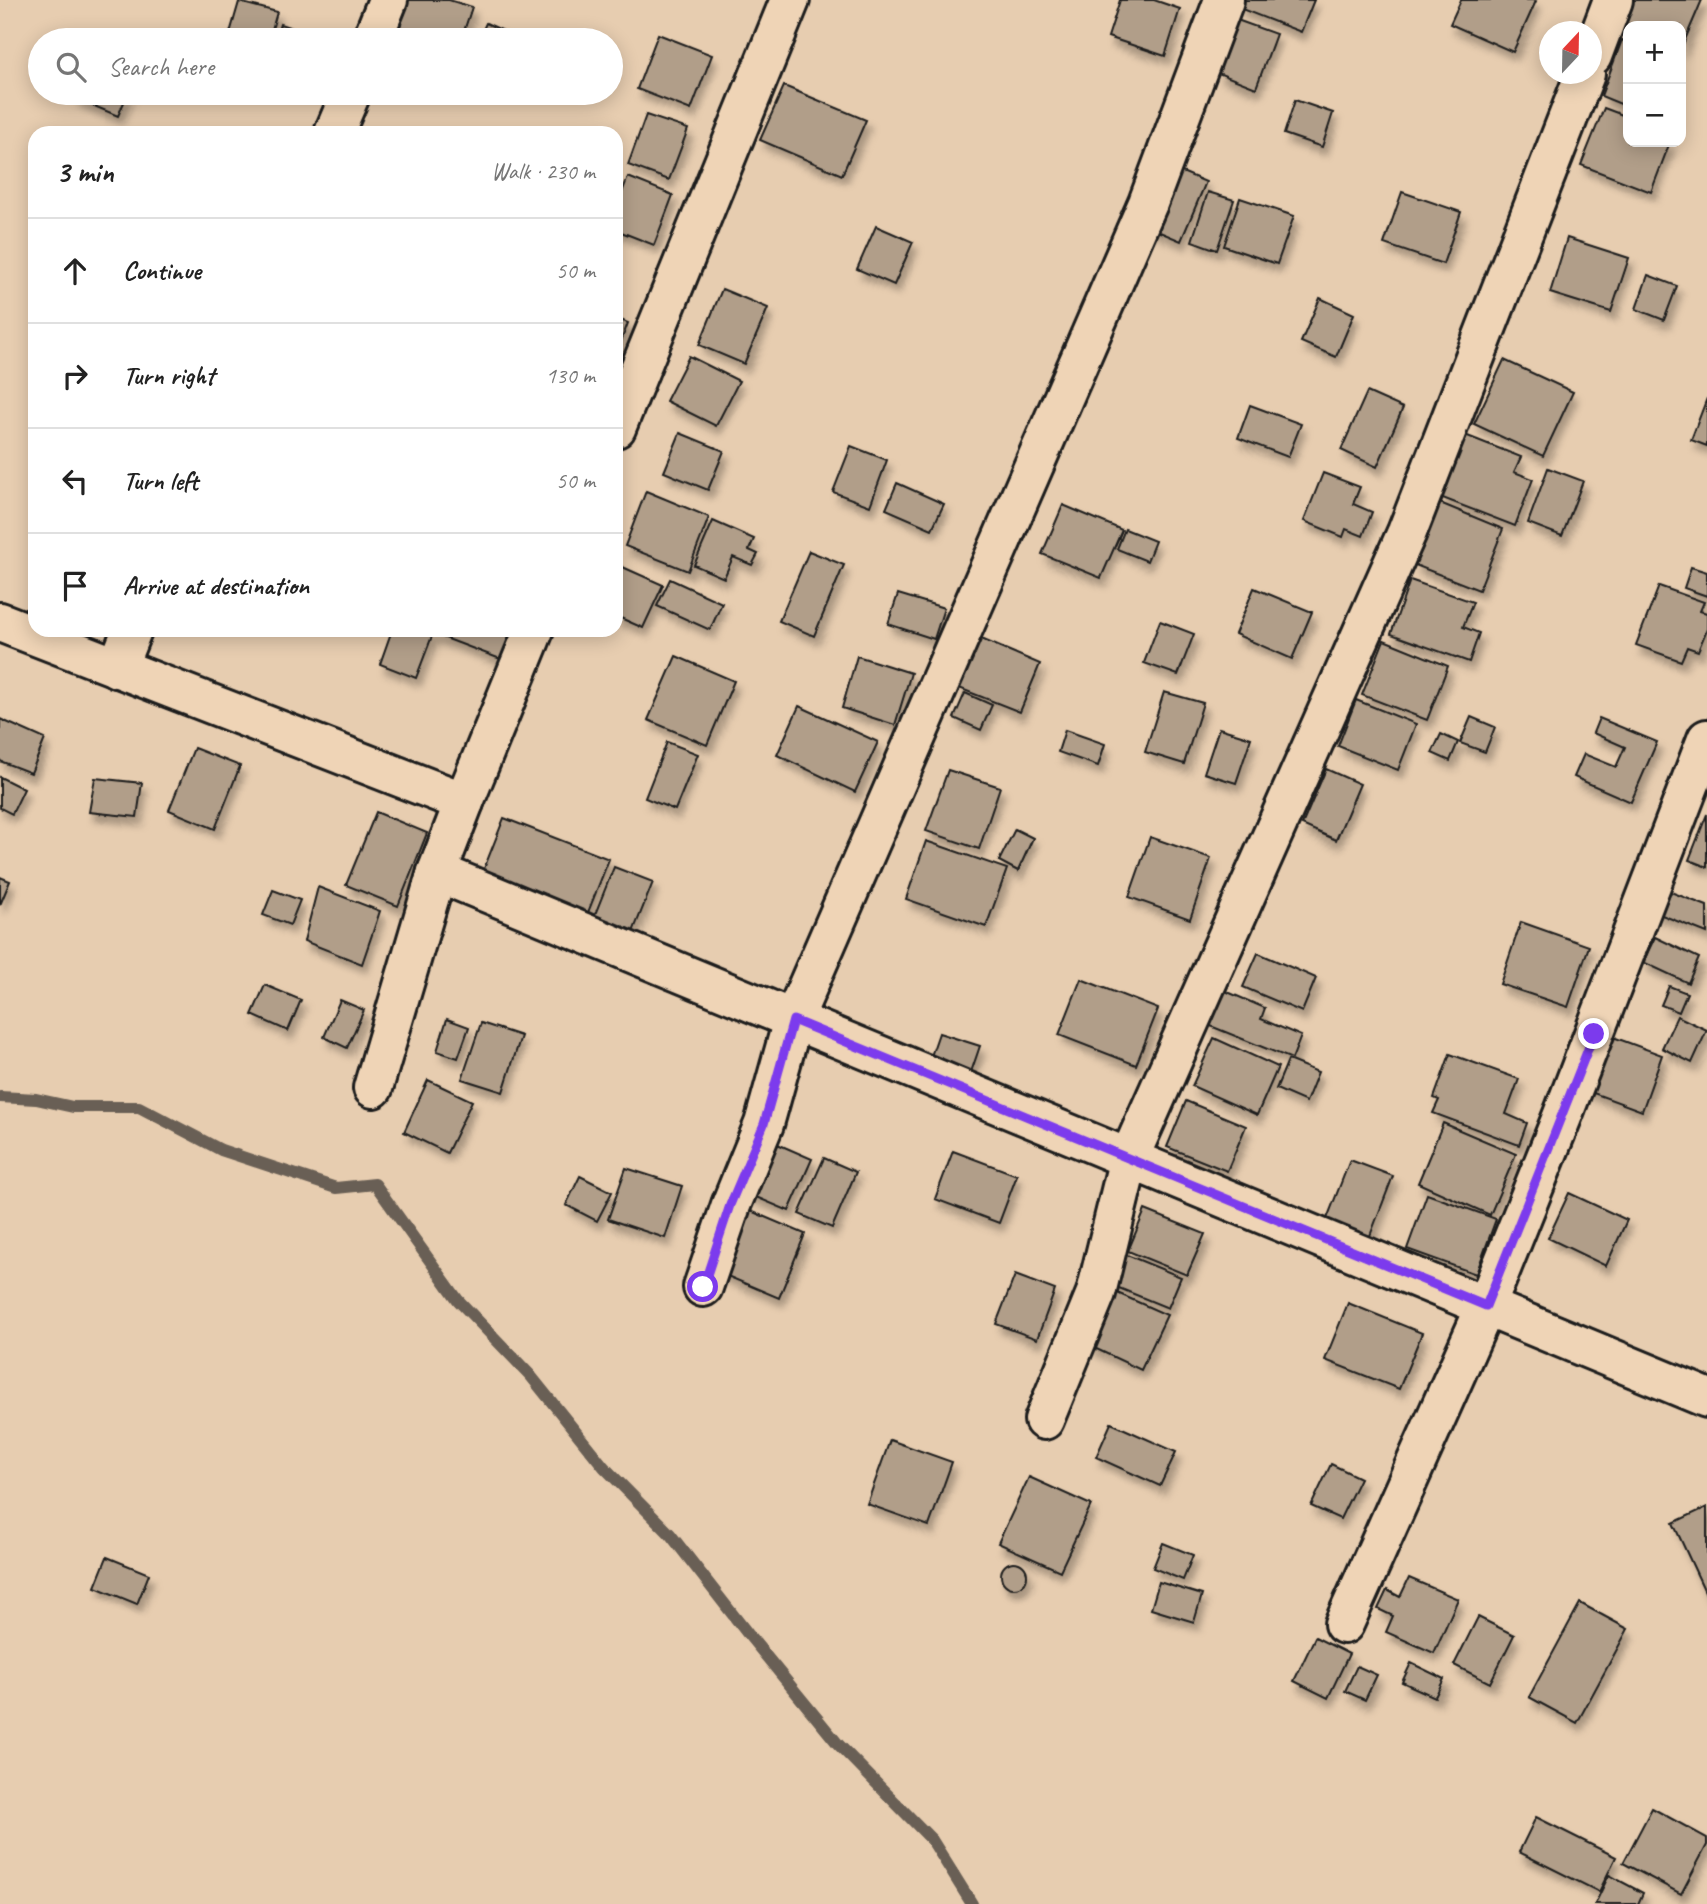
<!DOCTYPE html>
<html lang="en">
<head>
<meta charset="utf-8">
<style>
  body { margin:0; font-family:Caveat,sans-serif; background:#f2f2f2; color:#222 }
  .controls { position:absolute; right:21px; top:21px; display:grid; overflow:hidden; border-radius:14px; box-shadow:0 4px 18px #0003 }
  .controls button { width:63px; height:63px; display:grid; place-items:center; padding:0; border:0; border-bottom:2px solid #e0e0e0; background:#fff; color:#222; font:35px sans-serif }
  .compass { position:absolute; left:1539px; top:21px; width:63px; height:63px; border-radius:50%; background:#fff; box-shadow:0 4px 18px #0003; rotate:22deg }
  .stop { position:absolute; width:21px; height:21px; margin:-16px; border:5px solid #7c3aed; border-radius:50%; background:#fff }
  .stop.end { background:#7c3aed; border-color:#fff; box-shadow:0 2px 7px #0008 }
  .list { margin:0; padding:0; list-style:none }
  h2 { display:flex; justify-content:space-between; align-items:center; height:91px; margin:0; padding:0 28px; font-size:30px }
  h2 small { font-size:23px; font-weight:400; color:#767676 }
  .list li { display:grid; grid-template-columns:46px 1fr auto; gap:21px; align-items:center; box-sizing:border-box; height:105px; padding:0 28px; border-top:2px solid #e0e0e0 }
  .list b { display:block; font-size:26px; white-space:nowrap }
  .list em { font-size:23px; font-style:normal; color:#767676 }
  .icon { flex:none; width:38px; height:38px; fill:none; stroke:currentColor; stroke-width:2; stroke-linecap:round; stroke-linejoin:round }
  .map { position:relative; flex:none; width:1707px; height:1904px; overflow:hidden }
  .search { position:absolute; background:#fff; box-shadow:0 4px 18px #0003; left:28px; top:28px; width:595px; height:77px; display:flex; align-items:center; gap:18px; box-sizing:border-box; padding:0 24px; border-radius:38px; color:#767676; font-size:26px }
  .panel { position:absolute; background:#fff; box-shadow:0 4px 18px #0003; left:28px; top:126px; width:595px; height:511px; border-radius:21px }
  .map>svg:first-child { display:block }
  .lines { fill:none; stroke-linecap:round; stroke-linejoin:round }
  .stream { stroke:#695f54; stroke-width:12 }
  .building { fill:#b19e89; stroke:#1c1c1c; stroke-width:2; filter:url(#shadow) }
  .minor-casing { stroke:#1c1c1c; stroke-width:44 }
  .minor { stroke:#efd4b6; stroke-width:38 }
  .route { stroke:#7c3aed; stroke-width:9 }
</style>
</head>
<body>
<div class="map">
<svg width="1707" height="1904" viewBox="0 0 1707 1904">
  <defs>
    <filter id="shadow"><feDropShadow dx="4.5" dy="8" stdDeviation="3.5" flood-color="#0004"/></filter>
  </defs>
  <rect width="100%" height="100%" fill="#e7cdb0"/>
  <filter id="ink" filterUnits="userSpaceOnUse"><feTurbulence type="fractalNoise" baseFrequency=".0143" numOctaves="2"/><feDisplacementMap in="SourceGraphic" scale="14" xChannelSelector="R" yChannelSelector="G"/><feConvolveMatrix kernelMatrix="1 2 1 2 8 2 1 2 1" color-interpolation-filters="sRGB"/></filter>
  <g filter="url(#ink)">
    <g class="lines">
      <polyline class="stream" points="0,1097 36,1099 73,1107 139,1107 221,1150 336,1188 375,1184 458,1300 530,1375 604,1467 670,1534 748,1634 838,1744 932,1840 972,1904"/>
    </g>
    <g class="building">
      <polygon points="408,0 449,0 472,7 461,40 402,40 395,38"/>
      <polygon points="1120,0 1154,0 1180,9 1165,56 1108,37"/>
      <polygon points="1242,0 1314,0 1301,32 1239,8"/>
      <polygon points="1461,0 1533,0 1536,1 1513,52 1450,24"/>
      <polygon points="1632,0 1702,0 1681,49 1681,26 1628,26 1628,30 1620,27"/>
      <polygon points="239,2 277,12 269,40 228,40"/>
      <polygon points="1237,20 1276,34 1256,88 1218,73"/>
      <polygon points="486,23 523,40 478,40"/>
      <polygon points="280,24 323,38 323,40 275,40"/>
      <polygon points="658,34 712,55 691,110 637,89"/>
      <polygon points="1622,40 1628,42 1628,107 1601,96"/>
      <polygon points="784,86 866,120 842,175 760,140"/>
      <polygon points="77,93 128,93 118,116 75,98"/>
      <polygon points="1295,100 1333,113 1322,147 1284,134"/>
      <polygon points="1604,108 1628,117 1628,142 1670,142 1651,192 1581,165"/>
      <polygon points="646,115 688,129 669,180 628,165"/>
      <polygon points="1168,166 1206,182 1181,241 1143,225"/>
      <polygon points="628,177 673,195 654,245 616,230 616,208"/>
      <polygon points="1208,192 1234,200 1217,250 1192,241"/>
      <polygon points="1402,192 1461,212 1443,264 1384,244"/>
      <polygon points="1240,198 1294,216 1277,264 1224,246"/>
      <polygon points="876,226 913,242 894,285 857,269"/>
      <polygon points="1567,238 1629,258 1611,312 1550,293"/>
      <polygon points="1648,275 1677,286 1664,320 1636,309"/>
      <polygon points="722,289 768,308 744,364 699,345"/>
      <polygon points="1320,298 1354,314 1336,357 1301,342"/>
      <polygon points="616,318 628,323 616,354"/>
      <polygon points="689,356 739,381 716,426 666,401"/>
      <polygon points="1504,360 1573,392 1543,456 1474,424"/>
      <polygon points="1367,392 1403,408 1377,467 1341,450"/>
      <polygon points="1707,398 1707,446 1691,440"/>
      <polygon points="1250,405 1301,424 1288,457 1238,438"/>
      <polygon points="680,433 724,451 708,490 664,472"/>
      <polygon points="1465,435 1521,457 1514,472 1533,479 1515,526 1440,497"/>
      <polygon points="851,446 887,460 870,506 833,492"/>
      <polygon points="1548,468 1583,481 1562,536 1528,523"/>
      <polygon points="1323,473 1360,487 1353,504 1372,512 1363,536 1346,529 1343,537 1304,521"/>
      <polygon points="897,483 944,504 932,529 886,509"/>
      <polygon points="646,491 709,517 688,571 625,546"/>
      <polygon points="1440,503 1503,529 1479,590 1415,565"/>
      <polygon points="1063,505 1122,530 1101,578 1042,554"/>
      <polygon points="713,521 754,539 749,550 758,554 752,565 733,557 724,578 694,565"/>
      <polygon points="1125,529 1155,541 1147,561 1117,549"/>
      <polygon points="809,551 844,565 814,636 779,621"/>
      <polygon points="616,564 663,585 643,628 616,616"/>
      <polygon points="1691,567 1707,572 1707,596 1684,588"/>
      <polygon points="670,579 722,603 710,630 657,606"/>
      <polygon points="1410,580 1473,602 1463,627 1479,633 1469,662 1391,634"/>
      <polygon points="1659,586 1704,602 1700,611 1707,613 1707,629 1698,651 1687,647 1681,661 1636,645"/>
      <polygon points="1254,588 1312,612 1292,659 1235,634"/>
      <polygon points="898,594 944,608 934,639 888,624"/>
      <polygon points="1160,621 1194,634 1178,675 1144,663"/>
      <polygon points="392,630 416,630 432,636 416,678 380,664"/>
      <polygon points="424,630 514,630 503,660"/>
      <polygon points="979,638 1040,664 1020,712 959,688"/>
      <polygon points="1384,640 1448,666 1427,720 1362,695"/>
      <polygon points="676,656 734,681 707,745 648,720"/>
      <polygon points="857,656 911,673 895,725 842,708"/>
      <polygon points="1164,692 1203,703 1184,764 1145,752"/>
      <polygon points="965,693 992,705 981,730 954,718"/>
      <polygon points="1356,700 1416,724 1398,770 1338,746"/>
      <polygon points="799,706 878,742 855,792 777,755"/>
      <polygon points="1471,717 1495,727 1485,752 1460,743"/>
      <polygon points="1599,718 1657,742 1631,802 1574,777 1584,754 1616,767 1625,747 1593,733"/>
      <polygon points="0,719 45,739 31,773 0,761"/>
      <polygon points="1219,728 1251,738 1236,783 1204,773"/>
      <polygon points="1065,730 1105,744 1098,766 1058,752"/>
      <polygon points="1441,734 1458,742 1450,761 1432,753"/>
      <polygon points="667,742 698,754 675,810 645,798"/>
      <polygon points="194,748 240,766 215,829 169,810"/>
      <polygon points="1326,769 1360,784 1336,840 1302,825"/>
      <polygon points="948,770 1000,787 979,849 926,831"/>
      <polygon points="0,777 24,789 12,814 0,808"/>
      <polygon points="95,778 142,783 137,817 89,812"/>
      <polygon points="376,812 427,833 398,906 346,885"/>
      <polygon points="1707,814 1707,867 1689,860"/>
      <polygon points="504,818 609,859 585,920 480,879"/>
      <polygon points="1015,829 1033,838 1018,871 999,861"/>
      <polygon points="1150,837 1211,858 1190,919 1129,897"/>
      <polygon points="926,841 1007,869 986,927 906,899"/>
      <polygon points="614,867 653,882 631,937 592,922"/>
      <polygon points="0,877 10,881 0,905"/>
      <polygon points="318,887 380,911 362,964 304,941"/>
      <polygon points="1663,889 1707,906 1707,933 1654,912"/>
      <polygon points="273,890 300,900 290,925 263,915"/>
      <polygon points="1521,922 1589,946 1568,1007 1500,984"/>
      <polygon points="1655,937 1699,958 1688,983 1643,962"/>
      <polygon points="1258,953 1316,978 1302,1012 1243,987"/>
      <polygon points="1081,979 1158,1009 1136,1065 1059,1035"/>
      <polygon points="265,985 301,1000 288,1031 252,1015"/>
      <polygon points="1669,986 1687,993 1679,1012 1661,1005"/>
      <polygon points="1223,990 1265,1008 1261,1019 1301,1036 1292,1059 1208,1025"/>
      <polygon points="340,1000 364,1010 347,1048 324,1037"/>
      <polygon points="1677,1016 1707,1030 1692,1063 1662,1048"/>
      <polygon points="447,1019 469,1027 458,1058 437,1051"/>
      <polygon points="481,1023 521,1036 503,1092 462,1079"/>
      <polygon points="939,1033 980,1046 970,1075 929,1062"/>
      <polygon points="1605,1034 1662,1055 1642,1111 1585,1090"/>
      <polygon points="1214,1038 1278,1067 1257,1115 1192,1086"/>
      <polygon points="1450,1054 1519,1079 1506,1114 1527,1123 1519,1145 1433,1113 1439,1100 1434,1098"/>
      <polygon points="1288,1060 1318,1072 1306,1102 1276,1089"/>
      <polygon points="428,1080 472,1101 447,1153 404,1132"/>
      <polygon points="1186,1101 1246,1126 1227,1171 1167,1147"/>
      <polygon points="1443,1123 1516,1154 1490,1215 1418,1183"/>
      <polygon points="766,1139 812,1159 789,1211 744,1192"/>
      <polygon points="953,1151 1017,1175 999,1223 935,1199"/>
      <polygon points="824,1158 856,1172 832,1228 799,1214"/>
      <polygon points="1350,1160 1393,1176 1368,1241 1325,1224"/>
      <polygon points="626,1168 682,1186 665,1238 608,1219"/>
      <polygon points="580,1176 612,1192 597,1221 566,1205"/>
      <polygon points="1569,1193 1627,1220 1606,1266 1548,1238"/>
      <polygon points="1427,1194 1496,1219 1476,1274 1407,1249"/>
      <polygon points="746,1209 805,1234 779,1298 720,1273"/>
      <polygon points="1145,1210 1205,1234 1187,1275 1128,1251"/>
      <polygon points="1122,1253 1181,1277 1168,1308 1109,1284"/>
      <polygon points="1015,1275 1055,1290 1037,1339 996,1324"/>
      <polygon points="1115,1292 1167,1315 1141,1370 1090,1346"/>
      <polygon points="1348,1303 1422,1333 1399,1389 1325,1360"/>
      <polygon points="1111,1423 1176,1452 1160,1486 1096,1457"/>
      <polygon points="890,1440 952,1462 929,1526 867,1504"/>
      <polygon points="1331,1464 1360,1478 1340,1519 1311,1506"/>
      <polygon points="1029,1477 1091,1505 1060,1571 998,1543"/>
      <polygon points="1707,1507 1707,1596 1673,1523"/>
      <polygon points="1163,1543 1193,1555 1183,1580 1153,1568"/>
      <polygon points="107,1557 149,1574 137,1604 95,1587"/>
      <circle cx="1014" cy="1575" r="13"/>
      <polygon points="1409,1578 1458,1599 1434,1653 1386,1632 1393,1616 1378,1609 1387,1590 1400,1597"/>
      <polygon points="1159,1582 1202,1595 1194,1622 1151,1609"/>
      <polygon points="1580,1603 1628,1629 1577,1723 1529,1697"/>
      <polygon points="1478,1617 1514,1635 1490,1683 1454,1665"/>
      <polygon points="1315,1637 1349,1654 1328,1698 1294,1681"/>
      <polygon points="1411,1663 1444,1679 1435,1697 1402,1682"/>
      <polygon points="1357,1666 1377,1675 1365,1700 1345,1691"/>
      <polygon points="1652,1808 1707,1838 1707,1845 1681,1894 1623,1863"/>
      <polygon points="1536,1817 1616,1857 1599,1892 1519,1852"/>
      <polygon points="1609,1875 1643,1893 1638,1904 1595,1904"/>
    </g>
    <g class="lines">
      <defs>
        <g id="minor">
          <polyline points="372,40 388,0"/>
          <polyline points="1592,56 1613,0"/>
          <polyline points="334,133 351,93"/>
          <polyline points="616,428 790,0"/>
          <polyline points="0,622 464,802 437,872 1707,1398"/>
          <polyline points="117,668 132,630"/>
          <polyline points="464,802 534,630"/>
          <polyline points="373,1088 437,872"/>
          <polyline points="703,1287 731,1205 764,1124 793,1020 1148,203 1224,0"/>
          <polyline points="1044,1420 1096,1293 1129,1158 1407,532 1585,74"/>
          <polyline points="1344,1624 1486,1306 1562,1117 1707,739"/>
        </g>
      </defs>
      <use href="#minor" class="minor-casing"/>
      <use href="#minor" class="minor"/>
    </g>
  </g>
  <g class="lines" filter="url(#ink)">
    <polyline class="route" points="703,1287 730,1205 764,1124 793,1020 1486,1306 1594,1034"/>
  </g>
</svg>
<div class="controls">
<button>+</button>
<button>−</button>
</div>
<svg class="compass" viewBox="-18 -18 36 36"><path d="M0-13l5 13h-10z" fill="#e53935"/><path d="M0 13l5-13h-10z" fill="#767676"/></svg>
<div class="stop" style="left:703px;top:1287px"></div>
<div class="stop end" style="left:1594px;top:1034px"></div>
<div class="search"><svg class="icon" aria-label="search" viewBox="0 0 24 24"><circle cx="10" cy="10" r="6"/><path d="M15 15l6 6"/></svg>Search here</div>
<section class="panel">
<h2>3 min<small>Walk · 230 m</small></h2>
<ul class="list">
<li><svg class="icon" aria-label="ahead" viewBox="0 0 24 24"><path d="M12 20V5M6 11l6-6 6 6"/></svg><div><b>Continue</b></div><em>50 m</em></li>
<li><svg class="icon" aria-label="right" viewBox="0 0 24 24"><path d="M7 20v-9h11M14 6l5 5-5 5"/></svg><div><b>Turn right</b></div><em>130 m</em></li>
<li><svg class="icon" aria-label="left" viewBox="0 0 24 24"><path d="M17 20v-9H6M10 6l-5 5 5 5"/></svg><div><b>Turn left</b></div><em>50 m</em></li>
<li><svg class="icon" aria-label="arrive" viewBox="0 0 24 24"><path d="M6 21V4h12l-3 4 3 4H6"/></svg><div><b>Arrive at destination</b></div></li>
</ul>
</section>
</div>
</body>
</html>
